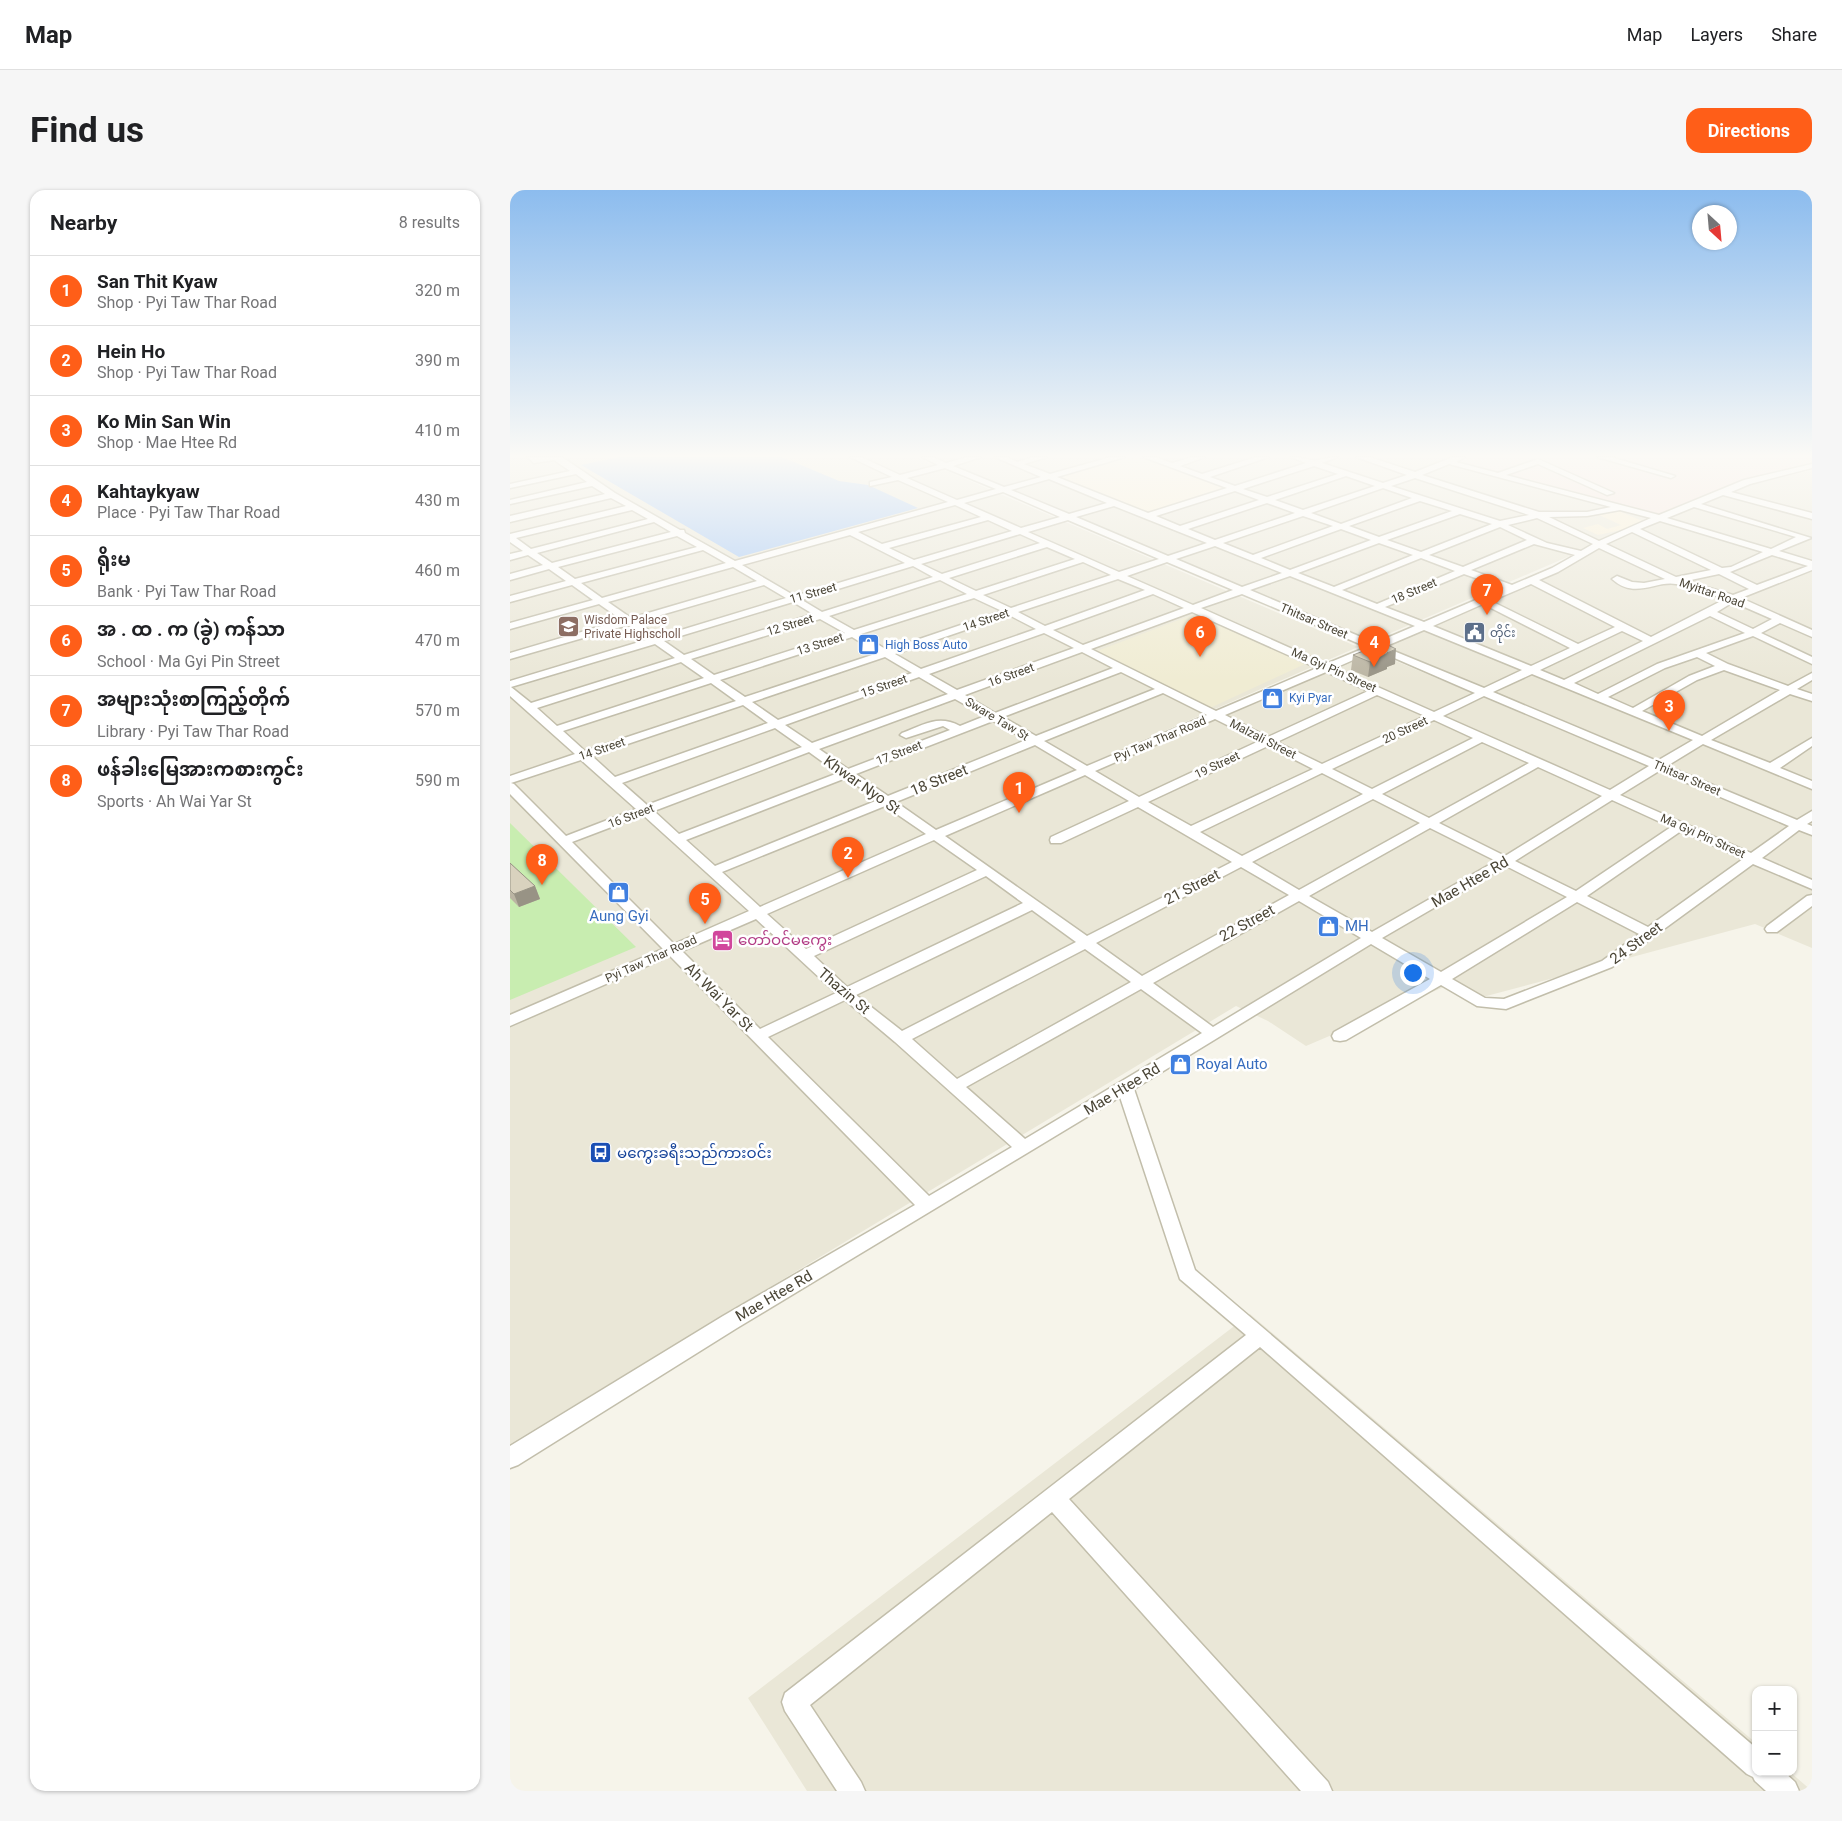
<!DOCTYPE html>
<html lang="en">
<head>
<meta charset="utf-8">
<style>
  body { margin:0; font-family:Roboto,"Noto Sans Myanmar",sans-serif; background:#f6f6f6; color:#202124 }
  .controls { position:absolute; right:15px; bottom:15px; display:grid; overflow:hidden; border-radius:10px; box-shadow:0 1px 4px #0004 }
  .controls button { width:45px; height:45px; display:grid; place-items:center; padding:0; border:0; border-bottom:1px solid #e0e0e0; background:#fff; color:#202124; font:25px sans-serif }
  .compass { position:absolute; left:1182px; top:15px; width:45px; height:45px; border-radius:50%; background:#fff; box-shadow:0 1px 4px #0004; rotate:154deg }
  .you { position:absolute; left:902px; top:782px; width:18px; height:18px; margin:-12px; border:4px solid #fff; border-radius:50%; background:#1a73e8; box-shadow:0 0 0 8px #1a73e833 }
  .badge { display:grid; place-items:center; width:32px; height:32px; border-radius:50%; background:#ff5e18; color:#fff; font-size:16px; font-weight:700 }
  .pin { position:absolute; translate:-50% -41px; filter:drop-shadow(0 1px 2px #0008) }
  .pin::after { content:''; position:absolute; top:26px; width:18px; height:15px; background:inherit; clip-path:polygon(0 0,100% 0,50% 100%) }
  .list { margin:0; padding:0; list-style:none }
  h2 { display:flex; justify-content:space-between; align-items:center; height:65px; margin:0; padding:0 20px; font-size:21px }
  h2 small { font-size:16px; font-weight:400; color:#757577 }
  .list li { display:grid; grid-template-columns:32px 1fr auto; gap:15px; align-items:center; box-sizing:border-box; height:70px; padding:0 20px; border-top:1px solid #e0e0e0 }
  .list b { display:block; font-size:19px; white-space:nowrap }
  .list p { margin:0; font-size:16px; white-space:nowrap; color:#757577 }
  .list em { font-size:16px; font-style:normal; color:#757577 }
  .map { position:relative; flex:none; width:1302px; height:1601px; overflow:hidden; border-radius:15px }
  header { display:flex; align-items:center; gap:30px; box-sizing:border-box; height:70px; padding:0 25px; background:#fff; border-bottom:1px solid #e0e0e0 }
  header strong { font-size:24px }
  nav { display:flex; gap:28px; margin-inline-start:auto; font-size:18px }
  .intro { display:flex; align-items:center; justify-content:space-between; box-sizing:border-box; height:120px; padding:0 30px }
  h1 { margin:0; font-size:35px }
  .button { padding:12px 22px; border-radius:15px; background:#ff5e18; color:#fff; font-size:18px; font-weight:700 }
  main { display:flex; gap:30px; padding:0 30px }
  aside { flex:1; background:#fff; border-radius:15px; box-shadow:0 1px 4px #0004 }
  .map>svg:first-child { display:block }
  .residential { fill:#eae7d7 }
  .commercial { fill:#f9efd4 }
  .education { fill:#f0ecd3 }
  .medical { fill:#f7e4dd }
  .green { fill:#c8edb0 }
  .water { fill:#a3c7f6 }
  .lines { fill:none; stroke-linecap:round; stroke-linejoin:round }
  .minor-casing { stroke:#c2beab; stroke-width:3 }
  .minor { fill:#fff; fill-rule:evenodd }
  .wall { fill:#bbb5a3 }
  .shaded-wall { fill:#989385 }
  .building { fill:#d9d2be; stroke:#989385 }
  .labels { text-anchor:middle; stroke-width:5; stroke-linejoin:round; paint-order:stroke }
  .far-street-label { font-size:12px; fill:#4b4637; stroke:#fff }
  .far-education-label { font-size:12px; fill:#785e54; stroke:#fff; text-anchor:start }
  .far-service-label { font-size:12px; fill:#4e5e75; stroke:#fff; text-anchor:start }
  .far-shop-label { font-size:12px; fill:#366cbe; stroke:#fff; text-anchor:start }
  .street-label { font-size:15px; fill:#4b4637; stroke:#fff }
  .shop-label { font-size:15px; fill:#366cbe; stroke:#fff; text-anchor:start }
  .hotel-label { font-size:15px; fill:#b23c85; stroke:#fff; text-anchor:start }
  .transit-label { font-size:15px; fill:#164399; stroke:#fff; text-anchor:start }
</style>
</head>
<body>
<header>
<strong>Map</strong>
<nav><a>Map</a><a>Layers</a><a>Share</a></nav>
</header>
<div class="intro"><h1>Find us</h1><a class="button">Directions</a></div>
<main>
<aside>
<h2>Nearby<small>8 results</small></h2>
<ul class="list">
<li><span class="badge">1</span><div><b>San Thit Kyaw</b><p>Shop · Pyi Taw Thar Road</p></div><em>320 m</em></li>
<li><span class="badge">2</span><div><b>Hein Ho</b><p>Shop · Pyi Taw Thar Road</p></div><em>390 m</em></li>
<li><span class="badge">3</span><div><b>Ko Min San Win</b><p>Shop · Mae Htee Rd</p></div><em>410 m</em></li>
<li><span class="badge">4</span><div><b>Kahtaykyaw</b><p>Place · Pyi Taw Thar Road</p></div><em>430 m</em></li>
<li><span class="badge">5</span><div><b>ရိုးမ</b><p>Bank · Pyi Taw Thar Road</p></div><em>460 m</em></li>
<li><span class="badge">6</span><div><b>အ . ထ . က (ခွဲ) ကန်သာ</b><p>School · Ma Gyi Pin Street</p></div><em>470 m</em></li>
<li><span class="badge">7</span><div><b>အများသုံးစာကြည့်တိုက်</b><p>Library · Pyi Taw Thar Road</p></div><em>570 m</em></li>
<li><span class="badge">8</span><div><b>ဖန်ခါးမြေအားကစားကွင်း</b><p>Sports · Ah Wai Yar St</p></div><em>590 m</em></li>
</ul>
</aside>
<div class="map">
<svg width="1302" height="1601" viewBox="0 0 1302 1601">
  <rect width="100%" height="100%" fill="#f6f4ea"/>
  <g class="residential">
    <polygon points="0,267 405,267 481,300 0,433"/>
    <polygon points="426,267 597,267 493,296"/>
    <polygon points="622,267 1302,267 1302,274 1241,288 862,451 504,300"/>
    <polygon points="1302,280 1302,635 876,457 1049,382 1102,351 1244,294"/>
    <polygon points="490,304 848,457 0,825 0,440"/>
    <polygon points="864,462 1302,644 1302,758 1245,734 969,808 941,794 796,856 758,831 726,816 0,1254 0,833"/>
    <polygon points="740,1124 1246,1553 1246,1582 1280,1582 1302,1601 297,1601 238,1508"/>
  </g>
  <g class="commercial">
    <polygon points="622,267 630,267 718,298 637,324 547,288"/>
    <polygon points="1109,321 1139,334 1088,345 1073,338 1088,334 1097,339 1111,335 1089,325"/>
  </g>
  <polygon class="education" points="685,424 795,474 700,518 587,461"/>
  <polygon class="medical" points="958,267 1302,267 1302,274 1241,288 1149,327 944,273"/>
  <polygon class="green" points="0,633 126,757 0,810"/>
  <polygon class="water" points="109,267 272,267 329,291 358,295 408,318 229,367 71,275"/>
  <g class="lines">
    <defs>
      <g id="minor">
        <path d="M17 267H52L105 303 170 340H174L175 343 225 371 438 312 388 290 360 296V292L382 287 340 267H351L390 285 428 275 412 267H423L436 273 457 267H471L443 276 494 297 531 287 485 267H497L507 272 523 267H537L514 274 540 284 601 267H615L547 287 638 323 717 298 633 267H645L662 273 682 267H695L670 276 692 284 746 267H759L700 287 725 296 796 273 781 267C789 267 795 269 802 270 807 271 820 267 828 267L812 273 873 293 897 285 846 267H859L905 282 943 267H955L946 272 988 283 1028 269 1104 303 1097 305 1028 274 996 285 1149 325 1234 290 1302 274V278L1240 294 1221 302 1302 323V329L1213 305 1191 314 1301 348 1269 361 1302 371V380L1231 408 1302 440V447L1270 433 1251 443 1302 467V474L1243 446 1196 463 1218 474 1278 496 1302 483V490L1287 499 1302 504V511L1280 504 1201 550 1260 573 1302 548V556L1270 578 1302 591V599L1193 554 1157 576 1287 630 1302 621V631L1297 634 1302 636V645L1289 640 1252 668 1302 690V699L1243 674 1102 777 1001 817 996 819 967 816 931 795 836 850 830 851 824 850 822 846 824 842 920 789 861 754 624 899 685 1080 1246 1558V1582H1274L1285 1592 1289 1601H1256L1245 1591 1243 1587 1237 1584 750 1157 559 1309 818 1592 822 1601H791L542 1322 300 1515 351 1592 355 1601H327L275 1521 272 1512 275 1503 736 1145 670 1089 610 907 227 1138 8 1275 0 1278V1256L213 1126 405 1015 160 766 0 836V825L153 759 0 604V586L65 564 0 506V491L139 449 118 435 0 469V463L112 430 89 414 0 439V433L83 410 62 395 0 412V406L56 391 39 379 0 390V384L33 375 18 365 0 370V364L13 361 0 352V344L116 316 101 308 0 332V326L95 304 82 296 0 314V310L77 292 66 284 0 298V294L60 281 44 270 24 273ZM939 274 1101 317 1077 322H1029L912 285ZM804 276 828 284 757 307 733 299ZM435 278 486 299 447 310 397 288ZM836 286 865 296 793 320 765 310ZM905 288 1019 325 990 331 881 296ZM539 289 597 313 559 324 501 300ZM873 298 902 308 831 334 801 323ZM725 301 749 310 670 336 646 326ZM493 302 550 327 511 338 454 313ZM910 311 942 321 869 347 839 336ZM757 313 785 323 705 350 678 339ZM445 315 471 327 372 354 348 342ZM604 316 697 353 658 366 566 327ZM1184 317 1286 347 1261 359 1157 328ZM122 320 138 329 21 359 6 348ZM1110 320 1141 328 1089 351 1039 327 1077 326ZM950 324 982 334 911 362 877 350ZM793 326 823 336 743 365 713 353ZM1027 328 1083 354 1071 361 1037 353 998 335ZM478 330 502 341 404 370 379 358ZM558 330 649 369 609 382 518 342ZM1150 331 1253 362 1221 377 1212 378 1130 339ZM144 332 161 342 42 373 27 363ZM990 337 1017 350 953 377 919 365ZM831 339 861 350 780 380 751 368ZM1122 342 1201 380 1166 387 1096 354ZM510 344 530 353 432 384 411 374ZM340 345 395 373 285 406 232 375ZM167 346 187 357 65 389 48 377ZM869 353 903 365 824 397 788 383ZM1024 354 1065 365 1042 378 1002 395 961 380ZM705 356 772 383 732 397 666 369ZM537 357 565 369 466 401 439 388ZM1089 358 1155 389 1134 393 1122 392 1107 386 1102 389C1125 410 1146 390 1166 394 1183 397 1199 404 1215 409L1141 447 1029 390 1048 382ZM193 360 216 373 92 408 71 393ZM1262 365 1298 376 1247 395 1220 382ZM911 368 945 381 867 414 832 400ZM573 372 601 385 501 418 473 405ZM657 372 723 400 683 415 617 386ZM403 376 423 387 312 422 292 410ZM223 377 247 391 121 428 98 412ZM954 384 994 398 914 432 875 417ZM1209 384 1239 399 1223 405 1176 391ZM780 386 905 436 865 453 740 400ZM608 389 635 400 535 436 508 422ZM430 390 457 404 344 440 319 426ZM1021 394 1105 437 1068 454 981 411ZM254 395 276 408 148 447 127 432ZM643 404 674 418 573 455 543 440ZM732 404 857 457 816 474 691 418ZM464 408 492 421 377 460 351 444ZM283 412 303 424 174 465 154 451ZM1223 412 1262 429 1243 439 1207 422ZM973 414 1060 458 1021 476 923 436ZM682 422 807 478 706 521 581 459ZM499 425 526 439 411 479 385 464ZM1200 426 1235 443 1147 474 1088 504 1064 493ZM310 429 335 443 204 485 181 469ZM914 440 1012 480 974 498 874 457ZM1112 441 1133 451 1054 490 1030 480ZM534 443 564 458 447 500 419 484ZM342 447 368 463 235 507 210 490ZM145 454 165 468 21 513 1 497ZM866 460 965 503 924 522 825 478ZM572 462 603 478 485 523 455 505ZM375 467 402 483 268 530 242 512ZM1187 467 1205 476 1179 486 1123 518 1098 507 1155 478ZM171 472 194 488 47 536 27 518ZM1214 480 1270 500 1192 546 1132 521 1187 490ZM611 482 645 499 526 546 493 527ZM816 482 858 501 758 547 715 525ZM1022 484 1183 550 1147 571 983 502ZM409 487 438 504 302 553 275 535ZM201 493 226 511 75 561 53 541ZM653 503 697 525 577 576 534 551ZM867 505 915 526 812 574 767 552ZM974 506 1139 576 1100 600 933 526ZM445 509 475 526 450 536C428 524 414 535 392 543L390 545 396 548 433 536 440 540 338 579 309 559ZM233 515 258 533 105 587 82 566ZM705 529 749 551 629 607 585 581ZM924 530 963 548 862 599 822 579ZM483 531 516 550 378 606 346 584ZM265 538 292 557 137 615 112 593ZM972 552 1019 573 919 628 872 604ZM525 555 567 580 426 640 386 612ZM758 556 803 579 681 636 638 612ZM299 562 328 583 169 644 144 621ZM71 570 126 619 56 646 4 594 1 593ZM1028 577 1092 606 995 666 929 633ZM1149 581 1279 636 1241 663 1110 605ZM812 583 853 604 732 666 690 642ZM575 585 619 611 541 647 540 650 541 653H551L628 617 722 672 577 746 435 646ZM336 588 368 610 205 676 176 650ZM863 609 910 633 789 700 742 672ZM1102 610 1161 637 1066 701 1005 671ZM375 616 416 644 250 717 212 682ZM133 625 239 721 164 754 62 652ZM920 638 986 671 862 742 799 706ZM1171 641 1233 669 1138 737 1077 706ZM424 650 467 680 296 759 257 724ZM996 676 1057 707 931 782 872 748ZM731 677 779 705 632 786 586 753ZM476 686 513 713 337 797 304 766ZM789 711 851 748 703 837 643 793ZM1067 712 1129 744 1092 771 994 809 975 808 942 789ZM522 720 566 752 392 841 346 805ZM246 729 326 803 250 839 172 761ZM575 759 621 792 447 889 402 849ZM631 799 692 843 515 949 456 897ZM335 810 385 852 502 957 419 1006 258 847Z"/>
        <polygon points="1087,267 1101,267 1165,286 1161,288"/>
        <polygon points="1302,705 1302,716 1267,742 1257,742 1255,739 1257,736 1297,706"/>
      </g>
    </defs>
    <use href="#minor" class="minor-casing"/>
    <use href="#minor" class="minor"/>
  </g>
  <g class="wall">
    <polygon points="843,465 885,474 877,477 877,479 858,487 841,480"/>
    <polygon points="0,673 25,696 30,709 9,717 0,708"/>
  </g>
  <g class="shaded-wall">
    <polygon points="886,459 885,474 877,477 877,479 858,487 860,472 877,463"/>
    <polygon points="25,696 30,709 9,717 4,704"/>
  </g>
  <g class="building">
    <polygon points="874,453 886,459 877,463 878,463 860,472 843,465"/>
    <polygon points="0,673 25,696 4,704 0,700"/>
  </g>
  <linearGradient id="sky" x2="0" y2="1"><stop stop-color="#8cbcee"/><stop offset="0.54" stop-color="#fbfaf6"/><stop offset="1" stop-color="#fbfaf6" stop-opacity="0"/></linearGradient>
  <rect width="1302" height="492" fill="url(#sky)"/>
  <defs>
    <symbol id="school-square" viewBox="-11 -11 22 22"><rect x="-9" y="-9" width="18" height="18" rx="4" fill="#8d6e63" stroke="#fff"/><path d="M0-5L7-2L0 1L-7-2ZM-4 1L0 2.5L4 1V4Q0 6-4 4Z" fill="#fff"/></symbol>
    <symbol id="civic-square" viewBox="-11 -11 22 22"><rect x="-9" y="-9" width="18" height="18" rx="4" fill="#5c6f8a" stroke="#fff"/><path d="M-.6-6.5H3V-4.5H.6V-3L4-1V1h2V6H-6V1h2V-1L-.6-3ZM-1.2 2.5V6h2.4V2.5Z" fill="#fff"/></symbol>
    <symbol id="shop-square" viewBox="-11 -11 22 22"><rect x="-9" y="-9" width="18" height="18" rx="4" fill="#3f7fe0" stroke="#fff"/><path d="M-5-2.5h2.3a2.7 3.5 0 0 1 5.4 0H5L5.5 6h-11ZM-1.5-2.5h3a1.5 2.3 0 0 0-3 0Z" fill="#fff"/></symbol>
    <symbol id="hotel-square" viewBox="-11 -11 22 22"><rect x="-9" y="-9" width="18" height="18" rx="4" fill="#d1479c" stroke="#fff"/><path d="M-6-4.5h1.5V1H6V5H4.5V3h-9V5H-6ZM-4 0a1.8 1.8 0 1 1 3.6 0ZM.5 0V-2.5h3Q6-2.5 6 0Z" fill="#fff"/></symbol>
    <symbol id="bus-square" viewBox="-11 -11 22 22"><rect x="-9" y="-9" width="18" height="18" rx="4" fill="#1a4fb4" stroke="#fff"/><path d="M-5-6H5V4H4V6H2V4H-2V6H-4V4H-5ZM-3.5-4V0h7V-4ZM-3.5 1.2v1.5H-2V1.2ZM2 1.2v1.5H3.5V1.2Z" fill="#fff"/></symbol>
  </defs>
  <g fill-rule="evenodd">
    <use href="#school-square" x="46" y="424" width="25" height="25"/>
    <use href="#civic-square" x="952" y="430" width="25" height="25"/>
    <use href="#shop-square" x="346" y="442" width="25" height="25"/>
    <use href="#shop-square" x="750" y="496" width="25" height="25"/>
    <use href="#shop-square" x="96" y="690" width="25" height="25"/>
    <use href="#shop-square" x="806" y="724" width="25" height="25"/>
    <use href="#hotel-square" x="200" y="738" width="25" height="25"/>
    <use href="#shop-square" x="658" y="862" width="25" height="25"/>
    <use href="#bus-square" x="78" y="950" width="25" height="25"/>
  </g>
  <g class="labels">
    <g class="far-street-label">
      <text transform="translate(904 401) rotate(-23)" y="4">18 Street</text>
      <text transform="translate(303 403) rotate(-16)" y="4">11 Street</text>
      <text transform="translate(1202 403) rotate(19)" y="4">Myittar Road</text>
      <text transform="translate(476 430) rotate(-19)" y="4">14 Street</text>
      <text transform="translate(804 431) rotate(23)" y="4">Thitsar Street</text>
      <text transform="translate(280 435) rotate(-17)" y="4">12 Street</text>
      <text transform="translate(310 454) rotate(-18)" y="4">13 Street</text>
      <text transform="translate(824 480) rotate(24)" y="4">Ma Gyi Pin Street</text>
      <text transform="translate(501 485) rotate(-20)" y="4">16 Street</text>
      <text transform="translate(374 496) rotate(-19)" y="4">15 Street</text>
      <text transform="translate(487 529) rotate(31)" y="4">Sware Taw St</text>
      <text transform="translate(895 540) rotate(-25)" y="4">20 Street</text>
      <text transform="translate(650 549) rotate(-23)" y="4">Pyi Taw Thar Road</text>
      <text transform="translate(753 549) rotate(27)" y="4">Malzali Street</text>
      <text transform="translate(92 559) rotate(-19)" y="4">14 Street</text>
      <text transform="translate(389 563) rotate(-21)" y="4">17 Street</text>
      <text transform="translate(707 575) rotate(-25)" y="4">19 Street</text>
      <text transform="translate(1177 588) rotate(23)" y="4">Thitsar Street</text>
      <text transform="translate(121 626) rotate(-21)" y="4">16 Street</text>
      <text transform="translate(1193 646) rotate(24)" y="4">Ma Gyi Pin Street</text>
      <text transform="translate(141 769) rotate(-24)" y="4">Pyi Taw Thar Road</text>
    </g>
    <g class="far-education-label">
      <text x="74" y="434">Wisdom Palace<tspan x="74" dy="14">Private Highscholl</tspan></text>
    </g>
    <g class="far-service-label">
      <text x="980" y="447">တိုင်း</text>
    </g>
    <g class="far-shop-label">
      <text x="375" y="459">High Boss Auto</text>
      <text x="779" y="512">Kyi Pyar</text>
    </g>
    <g class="street-label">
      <text transform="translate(429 590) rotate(-22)" y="5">18 Street</text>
      <text transform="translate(352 595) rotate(35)" y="5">Khwar Nyo St</text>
      <text transform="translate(960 692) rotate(-30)" y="5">Mae Htee Rd</text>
      <text transform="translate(682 697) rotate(-27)" y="5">21 Street</text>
      <text transform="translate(737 733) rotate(-29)" y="5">22 Street</text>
      <text transform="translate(1126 753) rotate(-36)" y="5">24 Street</text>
      <text transform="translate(334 801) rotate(40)" y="5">Thazin St</text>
      <text transform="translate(209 807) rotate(45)" y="5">Ah Wai Yar St</text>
      <text transform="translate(612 899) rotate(-31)" y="5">Mae Htee Rd</text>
      <text transform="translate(264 1106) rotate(-30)" y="5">Mae Htee Rd</text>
    </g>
    <g class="shop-label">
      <text x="109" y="731" text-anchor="middle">Aung Gyi</text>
      <text x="835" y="741">MH</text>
      <text x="686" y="879">Royal Auto</text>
    </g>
    <g class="hotel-label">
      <text x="228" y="755">တော်ဝင်မကွေး</text>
    </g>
    <g class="transit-label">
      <text x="107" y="968">မကွေးခရီးသည်ကားဝင်း</text>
    </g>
  </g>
</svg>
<div class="controls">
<button>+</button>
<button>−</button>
</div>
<svg class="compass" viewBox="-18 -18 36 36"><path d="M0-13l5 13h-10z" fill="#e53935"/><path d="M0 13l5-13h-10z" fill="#757577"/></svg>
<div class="you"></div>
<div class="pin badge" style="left:509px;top:623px">1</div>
<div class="pin badge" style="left:338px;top:688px">2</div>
<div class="pin badge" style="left:1159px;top:541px">3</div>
<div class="pin badge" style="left:864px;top:477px">4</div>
<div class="pin badge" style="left:195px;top:734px">5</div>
<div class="pin badge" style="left:690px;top:467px">6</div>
<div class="pin badge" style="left:977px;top:425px">7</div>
<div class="pin badge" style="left:32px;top:695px">8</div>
</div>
</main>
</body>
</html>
